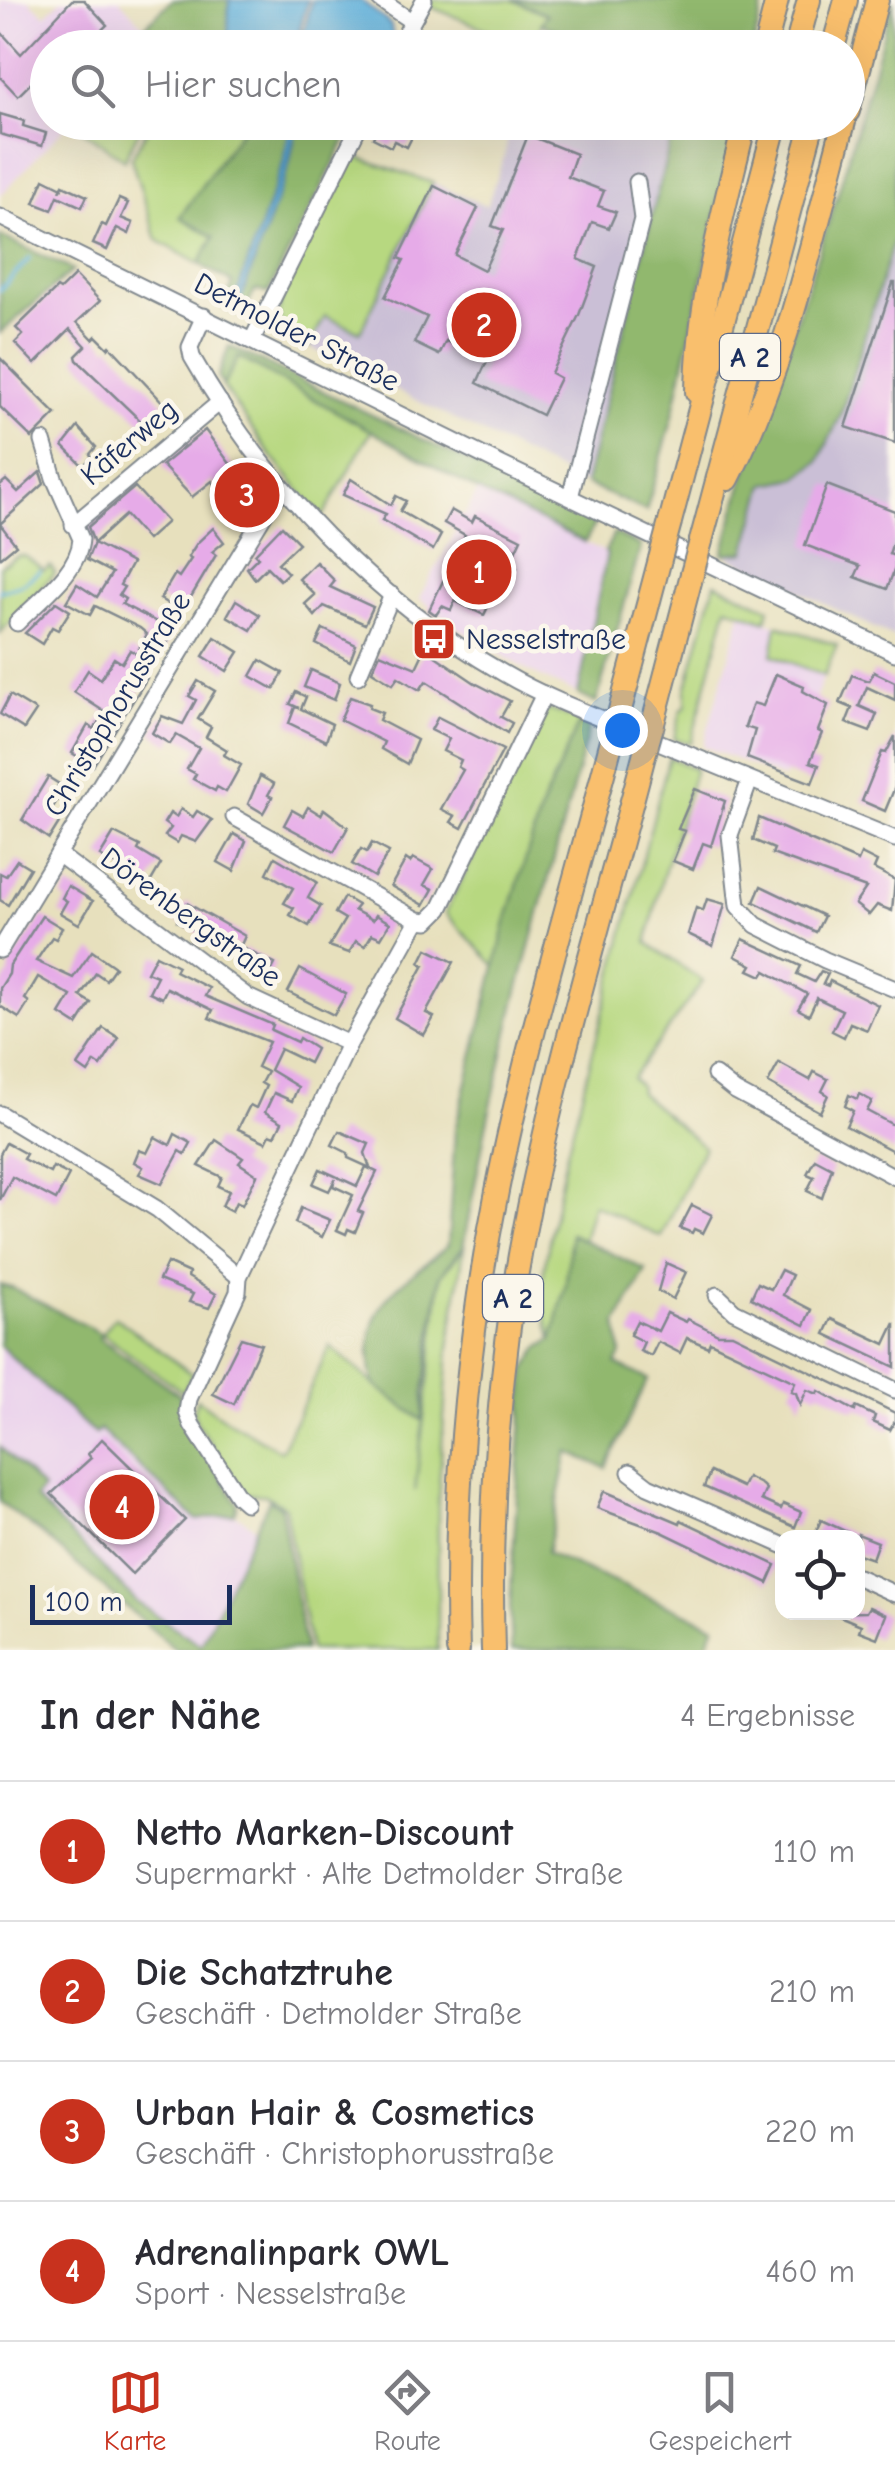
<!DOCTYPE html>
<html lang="de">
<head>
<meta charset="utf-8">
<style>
  body { margin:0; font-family:"Comic Neue",sans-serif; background:#f7f7f7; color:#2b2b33 }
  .controls { position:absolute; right:30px; bottom:30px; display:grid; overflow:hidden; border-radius:20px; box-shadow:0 10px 40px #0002 }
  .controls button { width:90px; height:90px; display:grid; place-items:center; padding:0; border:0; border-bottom:2px solid #e1e1e2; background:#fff; color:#2b2b33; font:50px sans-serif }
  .scale { position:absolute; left:30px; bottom:25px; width:202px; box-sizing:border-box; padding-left:10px; border:5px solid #1b2f5e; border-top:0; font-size:28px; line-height:35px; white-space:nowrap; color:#1b2f5e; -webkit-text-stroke:8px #fbf7ec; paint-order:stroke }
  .you { position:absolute; left:622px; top:730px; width:35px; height:35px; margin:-25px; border:8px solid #fff; border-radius:50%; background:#1a73e8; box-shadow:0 0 0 15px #1a73e833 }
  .badge { display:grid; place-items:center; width:65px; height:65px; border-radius:50%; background:#c8321e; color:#fff; font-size:32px; font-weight:700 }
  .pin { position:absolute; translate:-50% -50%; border:5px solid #fff; box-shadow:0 2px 10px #0006 }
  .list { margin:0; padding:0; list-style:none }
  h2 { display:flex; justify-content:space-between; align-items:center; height:130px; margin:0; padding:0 40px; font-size:42px }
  h2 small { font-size:32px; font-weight:400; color:#7c7c81 }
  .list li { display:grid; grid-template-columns:65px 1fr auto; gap:30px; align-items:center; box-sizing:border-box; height:140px; padding:0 40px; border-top:2px solid #e1e1e2 }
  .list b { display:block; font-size:38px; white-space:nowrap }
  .list p { margin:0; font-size:32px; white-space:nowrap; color:#7c7c81 }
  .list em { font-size:32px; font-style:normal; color:#7c7c81 }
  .icon { flex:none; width:55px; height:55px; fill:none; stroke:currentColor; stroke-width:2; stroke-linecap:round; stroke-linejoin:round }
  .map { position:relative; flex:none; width:895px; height:1650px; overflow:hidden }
  .search { position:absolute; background:#fff; box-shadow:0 10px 40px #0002; left:30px; right:30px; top:30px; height:110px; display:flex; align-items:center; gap:25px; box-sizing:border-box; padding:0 35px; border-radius:55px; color:#7c7c81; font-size:38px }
  .sheet { height:690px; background:#fff }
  nav { display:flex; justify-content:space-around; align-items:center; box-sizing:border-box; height:140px; border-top:2px solid #e1e1e2; background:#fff; font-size:28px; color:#7c7c81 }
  nav a { display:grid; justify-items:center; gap:5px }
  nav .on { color:#c8321e }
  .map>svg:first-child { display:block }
  .built { fill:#ead1ec }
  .industrial { fill:#cabfd6 }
  .green { fill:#b7d880; stroke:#69846f; stroke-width:2.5 }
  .forest { fill:#91b86e; stroke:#567466; stroke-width:2.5 }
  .water { fill:#60b0da; stroke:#3e709c; stroke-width:2.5 }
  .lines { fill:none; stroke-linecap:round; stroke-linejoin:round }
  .stream { stroke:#60b0da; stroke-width:4 }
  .building { fill:#e6abe8 }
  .minor-casing { stroke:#81888e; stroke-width:19 }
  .highway-casing { stroke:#81888e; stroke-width:26 }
  .minor { stroke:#fff; stroke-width:15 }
  .highway { stroke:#f9bf6d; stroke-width:22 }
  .highway-bridge-casing { stroke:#81888e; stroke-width:26; stroke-linecap:butt }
  .highway-bridge { stroke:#f9bf6d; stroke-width:22 }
  .labels { text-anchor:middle; stroke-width:9; stroke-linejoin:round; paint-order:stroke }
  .shield { fill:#fbf7ec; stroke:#5e6b89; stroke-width:2.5 }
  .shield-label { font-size:28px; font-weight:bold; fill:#1b2f5e }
  .street-label { font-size:30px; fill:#1b2f5e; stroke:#fbf7ec }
  .poi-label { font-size:30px; fill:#1b2f5e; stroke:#fbf7ec; text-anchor:start }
</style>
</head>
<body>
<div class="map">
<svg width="895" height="1650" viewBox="0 0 895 1650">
  <rect width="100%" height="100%" fill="#fbf7ec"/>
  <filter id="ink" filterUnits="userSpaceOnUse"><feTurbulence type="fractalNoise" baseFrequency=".01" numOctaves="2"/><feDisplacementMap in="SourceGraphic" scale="20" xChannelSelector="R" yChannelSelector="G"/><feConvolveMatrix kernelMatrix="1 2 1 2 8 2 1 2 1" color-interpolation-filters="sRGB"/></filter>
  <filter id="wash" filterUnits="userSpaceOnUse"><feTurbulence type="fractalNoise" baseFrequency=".0048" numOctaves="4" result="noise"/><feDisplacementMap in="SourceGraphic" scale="40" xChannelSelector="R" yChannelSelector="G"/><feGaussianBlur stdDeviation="2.25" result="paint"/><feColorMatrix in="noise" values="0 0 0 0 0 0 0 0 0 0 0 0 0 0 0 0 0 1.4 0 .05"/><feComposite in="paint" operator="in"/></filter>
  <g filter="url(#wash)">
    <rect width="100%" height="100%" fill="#e7e0bd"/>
    <g class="built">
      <polygon points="0,0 29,0 45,15 61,0 120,0 151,34 139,47 48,48 48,122 69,123 0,196"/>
      <polygon points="478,491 607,553 578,694 528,671 461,630 419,598"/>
      <polygon points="742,611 777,625 772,655 824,676 784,779 703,746"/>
      <polygon points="0,1346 95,1434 99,1430 204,1521 235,1514 256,1528 201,1645 138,1603 35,1497 42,1489 0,1447"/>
    </g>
    <g class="industrial">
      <polygon points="511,123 675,123 585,484 309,347 325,315 360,332 433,183 487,206 505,153"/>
      <polygon points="895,236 895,638 723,554 745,551 765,484 797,478 819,460 841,414"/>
    </g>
    <g class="green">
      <polygon points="432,0 513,0 548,14 530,47 428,6"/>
      <polygon points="73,123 143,123 124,160"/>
      <polygon points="151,123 246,123 180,217 214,237 199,264 157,240 131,159"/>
      <polygon points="360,158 433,183 360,332 325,316 309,347 283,331 279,313 281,297 348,161"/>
      <polygon points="238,357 371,431 322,518 265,448 223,386"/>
      <polygon points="18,556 25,556 44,570 50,566 55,573 0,633 0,566"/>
      <polygon points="715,583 769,608 766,621 727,607 691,743 674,739 681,711 686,706 686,690"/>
      <polygon points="777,625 837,645 824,676 772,655"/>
      <polygon points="548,709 590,725 578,725 543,803 496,967 445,913"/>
      <polygon points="669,757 695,769 661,883 647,943 703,981 632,1078 639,1085 640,1093 704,1147 661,1237 593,1204 583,1240 571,1235 566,1284 552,1340 540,1293 552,1225 566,1156"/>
      <polygon points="464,1248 449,1347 438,1500 438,1650 310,1650 285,1507 265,1495 245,1494 197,1423 193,1411 197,1399 222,1417 281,1451 330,1346 376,1386 423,1421 415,1491 441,1276"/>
      <polygon points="115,1317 192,1374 183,1392 102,1334"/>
    </g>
    <g class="forest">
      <polygon points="172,0 229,0 228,43 221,47 164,47 144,27"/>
      <polygon points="513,0 764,0 753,47 604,47 541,24 547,14"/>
      <polygon points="893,0 895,236 841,414 819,461 797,478 765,484 745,552 723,554 745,474 836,200"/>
      <polygon points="246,123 291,123 284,161 231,311 224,308 233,283 199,264 214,237 180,217"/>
      <polygon points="297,123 354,123 268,293 255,290 242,316 236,313 289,164"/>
      <polygon points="675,123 736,123 672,420 646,511 585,484"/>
      <polygon points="0,236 73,270 0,333"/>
      <polygon points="229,346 595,523 585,542 478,491 239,357 223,386 218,377"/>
      <polygon points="614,533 641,546 596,703 578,694 607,554 605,552"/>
      <path d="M578 725H590L515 1002 486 1127 463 1247 440 1276 424 1392 423 1421 376 1386C370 1376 370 1367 370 1356 367 1294 410 1281 448 1245L455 1130 507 918 543 803Z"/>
      <polygon points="571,1234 646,1270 617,1323 621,1354 616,1364 648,1379 606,1468 568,1452 547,1553 715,1626 704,1650 512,1650 510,1605 525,1370 539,1348 552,1340 566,1284"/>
      <polygon points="0,1285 12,1288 102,1334 99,1338 181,1396 181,1414 238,1504 235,1514 197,1520 100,1430 95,1434 0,1346"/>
      <polygon points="0,1447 43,1489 35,1498 138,1603 201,1645 269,1500 281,1507 305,1650 176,1650 43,1535 0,1502"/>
    </g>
    <g class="water">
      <polygon points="229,0 308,0 295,47 221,47 228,43"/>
      <polygon points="312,0 361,0 391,25 393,38 388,47 300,47"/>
      <polygon points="291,122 297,124 289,164 236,313 231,311 284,161"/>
    </g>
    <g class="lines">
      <g class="stream">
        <polyline points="0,290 30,258"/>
        <polyline points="0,591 21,585 40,571"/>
      </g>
    </g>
    <g id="blocks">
      <g class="building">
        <polygon points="72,0 84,0 107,25 83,48 48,48 48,82 40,74 18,96 0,77 0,31 21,54"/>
        <polygon points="0,114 24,121 23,126 46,133 42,146 0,134"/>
        <polygon points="380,122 389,122 413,135 407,147 394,141 391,147 373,138"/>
        <polygon points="528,135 576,154 568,177 604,191 598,206 616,212 609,228 592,222 578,259 597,267 579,315 551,373 560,378 542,415 477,383 487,361 446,341 439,355 414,343 427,317 385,297 404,260 399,258 434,186 478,208 455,255 484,270 503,230 492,226"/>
        <polygon points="44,179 62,188 60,191 63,185 87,196 82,207 58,196 52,210 34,203"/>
        <polygon points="119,199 128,203 121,218 133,223 129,234 117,228 107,250 93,244 102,224 106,226"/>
        <polygon points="75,275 100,301 77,322 93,339 96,336 108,348 110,346 167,407 147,427 77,360 76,356 86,346 70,329 35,364 15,343 23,335 16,328 57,288 60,290"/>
        <polygon points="893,283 895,283 895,443 846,427"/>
        <polygon points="0,358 56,414 32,438 0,407"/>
        <polygon points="78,427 96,447 90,454 92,457 83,466 63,446"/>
        <polygon points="205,430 254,496 234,515 212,481 192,497 162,465"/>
        <polygon points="40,472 44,484 0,524 16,545 0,558 0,485 6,480 18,492"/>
        <polygon points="351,479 391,505 396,496 406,501 400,511 441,535 433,550 382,520 386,514 343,495"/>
        <polygon points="827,485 895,511 895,537 889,554 895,556 895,568 887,589 855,577 860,566 805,545"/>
        <polygon points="135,487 167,522 147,540 125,515 94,543 88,527"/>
        <polygon points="451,510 472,522 475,516 521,539 509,564 517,568 507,588 499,584 484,615 455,601 451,610 442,606 436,615 429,610 465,535 444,523"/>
        <polygon points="282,526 299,543 278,563 288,573 280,580 267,567 255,579 247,568 258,557 255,554"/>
        <polygon points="213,528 224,542 212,552 216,555 182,612 160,599 175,574 179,577 191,559 188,557 197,543"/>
        <polygon points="94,543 132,563 120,585 124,587 119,595 125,599 122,604 174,631 157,659 139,648 147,634 140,628 95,606 90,615 66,602 77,584 97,597 112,573 87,560"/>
        <polygon points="316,562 335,581 330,587 373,607 365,624 324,606 315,616 305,604 315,595 299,579"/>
        <polygon points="236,600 260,615 251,630 227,616"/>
        <polygon points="56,602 70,611 58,630 52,627 42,644 25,633"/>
        <polygon points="323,629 356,645 350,661 316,644"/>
        <polygon points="215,637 239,652 227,671 203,656"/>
        <polygon points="425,649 475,683 510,701 501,717 512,723 507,733 426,681 420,690 398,677 393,684 372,671 380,653 416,668"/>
        <polygon points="130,650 143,657 135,670 147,678 93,766 72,753 88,725 94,729 105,712 74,692 88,670 101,679 114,658 122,663"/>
        <polygon points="260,660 283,673 274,689 251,676"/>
        <polygon points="311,670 340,683 334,700 304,687"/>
        <polygon points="874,672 895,682 895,700 867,687 859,706 877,714 870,732 846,723 852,708 840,703 852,675 869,681"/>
        <polygon points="776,674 804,686 803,691 828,705 818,731 822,733 810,762 819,765 812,783 747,758 755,730 745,727 753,703 763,706"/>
        <polygon points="198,681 215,691 198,719 211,727 206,737 227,750 224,755 241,765 226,792 217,787 215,791 193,779 196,774 187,769 199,748 176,735 170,744 152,733 162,716 183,724 196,700 189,696"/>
        <polygon points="296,692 306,697 301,709 332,724 326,741 289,723 295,707 299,708 290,704"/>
        <polygon points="10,695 36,711 24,729 0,714"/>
        <polygon points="350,697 370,704 369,708 382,713 379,720 417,740 407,764 381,749 384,742 340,720"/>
        <polygon points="438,717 503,750 462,828 451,822 455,816 441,809 463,770 458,767 461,760 443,751 449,739 431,730"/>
        <polygon points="895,736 895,787 885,811 862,801 882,752 886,753"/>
        <polygon points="260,776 274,784 268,795 272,797 263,813 248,804"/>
        <polygon points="48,777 59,784 52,795 58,799 50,812 62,818 49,839 22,820"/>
        <polygon points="695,789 725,801 711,846 703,843 693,869 673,861 685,831 678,829"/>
        <polygon points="308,807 321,815 324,809 348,827 334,852 284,825 292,810 303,816"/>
        <polygon points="181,809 193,817 197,811 212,820 196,842 181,836 177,843 165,836 171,828 164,823 170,813 176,817"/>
        <polygon points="759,818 858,861 861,854 877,862 874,869 895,880 892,911 877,905 869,915 855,904 866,888 772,854 774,849 753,840"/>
        <polygon points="114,833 140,846 138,850 161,864 147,888 133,879 136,875 100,856"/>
        <polygon points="234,834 246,841 234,871 218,862"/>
        <polygon points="372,843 389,852 374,877 352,864 361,849 367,852"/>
        <polygon points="275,857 317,882 308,898 321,906 309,926 290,915 294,908 284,903 293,888 267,873"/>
        <polygon points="413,858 433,869 424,885 433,889 424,905 391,886 406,859 410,862"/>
        <polygon points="17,860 30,868 8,905 0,900 0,873 6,876"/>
        <polygon points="68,886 93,901 79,924 60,913 67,901 62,898"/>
        <polygon points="761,886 824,916 816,932 754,902"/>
        <polygon points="344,897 358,905 354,910 373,920 376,915 390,923 381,938 372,934 365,946 356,941 349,953 329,946 345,919 335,913"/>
        <polygon points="707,899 725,904 713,946 688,934 696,908 703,911"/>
        <polygon points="187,903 245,936 240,947 215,934 212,940 177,921"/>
        <polygon points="42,916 62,928 56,939 52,937 36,961 73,978 92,951 115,967 106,980 96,973 80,996 91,1003 77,1025 60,1014 71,996 38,977 25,999 29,1002 19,1018 0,1006 0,988 9,974 10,965"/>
        <polygon points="743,939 801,966 797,974 814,982 821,971 828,974 823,984 828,986 830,981 878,1005 867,1030 850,1023 844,1037 832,1031 842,1010 817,998 809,1015 798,1009 807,994 765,971 762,976 749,970 752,965 735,956"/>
        <polygon points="245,949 275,964 267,980 236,966"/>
        <polygon points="427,949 454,962 426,1013 434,1017 424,1035 395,1018 424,965 420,963"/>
        <polygon points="156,955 178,966 175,971 209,988 205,996 273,1025 271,1030 297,1042 299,1038 316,1049 309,1063 280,1049 270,1070 298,1087 292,1101 274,1093 265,1112 282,1122 275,1136 270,1134 266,1142 238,1129 250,1105 256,1108 266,1086 261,1083 267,1072 257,1067 269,1042 209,1018 213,1010 167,988 162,998 149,992 157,976 147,972"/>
        <polygon points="300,969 346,994 334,1015 288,992"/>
        <polygon points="103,1028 119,1038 101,1066 95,1062 88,1073 78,1066"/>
        <polygon points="779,1063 810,1080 814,1072 828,1079 822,1091 828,1095 820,1112 768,1083"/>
        <polygon points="859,1094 872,1101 867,1111 895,1126 895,1152 846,1126 853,1111 845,1106 849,1095 857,1099"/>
        <polygon points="339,1131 369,1144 365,1153 370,1168 348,1158 348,1153 332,1145"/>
        <polygon points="175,1134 191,1143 185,1154 180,1151 162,1184 139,1174 143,1167 134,1162 139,1150 147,1153 155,1137 170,1145"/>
        <polygon points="216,1140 243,1158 239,1163 257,1175 242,1205 236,1202 232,1211 222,1206 229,1191 218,1186 222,1177 199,1166"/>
        <polygon points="6,1143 26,1154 23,1159 50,1173 53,1167 69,1175 56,1200 12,1177 0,1200 0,1154"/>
        <polygon points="815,1159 832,1168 822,1198 807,1191 814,1177 807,1174"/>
        <polygon points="366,1167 377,1172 358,1211 363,1213 355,1232 348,1229 346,1234 337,1230 353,1195 333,1186 335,1179 329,1191 313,1184 320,1169 357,1186"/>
        <polygon points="692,1205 712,1215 703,1233 694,1229 692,1233 680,1228"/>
        <polygon points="301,1208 330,1220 322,1237 295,1223"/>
        <polygon points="167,1263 189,1273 188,1277 216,1294 209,1308 189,1302 193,1294 159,1280"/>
        <polygon points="666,1263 686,1272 673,1299 658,1291"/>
        <polygon points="781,1270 792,1275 783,1295 812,1310 805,1325 751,1298 758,1283 771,1289"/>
        <polygon points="667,1313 686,1322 688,1319 718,1334 732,1334 895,1413 895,1421 890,1430 873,1422 875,1416 856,1407 855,1411 819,1391 818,1394 807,1390 800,1405 796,1393 791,1391 795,1382 710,1342 708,1347 687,1338 680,1353 658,1342 651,1356 640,1351 644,1342 630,1335 637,1321 658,1331"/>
        <polygon points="832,1319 885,1344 895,1323 895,1367 825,1334"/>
        <polygon points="241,1338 261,1344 234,1404 213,1394"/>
        <polygon points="102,1439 185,1520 132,1574 51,1494 91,1458 88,1454"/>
        <polygon points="710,1472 742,1487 747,1477 762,1485 766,1489 761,1500 781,1509 783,1504 801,1512 795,1527 704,1487"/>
        <polygon points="604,1491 680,1523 681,1520 776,1565 768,1583 662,1532 597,1508"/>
        <polygon points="821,1520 858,1537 858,1534 878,1542 872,1559 858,1554 858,1538 813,1538"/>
        <polygon points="869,1607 886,1615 877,1638 859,1631 861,1625 832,1613 866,1612"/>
      </g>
    </g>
  </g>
  <g filter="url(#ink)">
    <use href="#blocks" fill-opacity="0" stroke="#81888e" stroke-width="2.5"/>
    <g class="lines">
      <defs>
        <g id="minor">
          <polyline points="380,0 411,21"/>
          <polyline points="398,48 424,0"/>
          <polyline points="0,217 502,465 895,653"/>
          <path d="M204 316 190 347 192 357C265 486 374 599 503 673 549 700 600 718 649 738 731 772 813 805 895 839"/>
          <polyline points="252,340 361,122"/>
          <polyline points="570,497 642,219 637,182"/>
          <polyline points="73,525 220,402"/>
          <path d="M17 623C39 600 79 572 81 539L54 478 43 441"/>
          <polyline points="358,676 392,595"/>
          <polyline points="750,780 730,835 738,906 756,925 825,960 895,989"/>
          <polyline points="234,817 418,920 428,921 440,909 544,694"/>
          <polyline points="58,854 248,997 349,1044"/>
          <polyline points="0,950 273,500 284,490"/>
          <polyline points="715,1075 735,1091 895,1177"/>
          <polyline points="0,1114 157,1209 239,1277"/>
          <polyline points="717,1295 734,1311 895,1390"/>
          <polyline points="630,1472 648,1486 782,1545"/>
          <polyline points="246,1503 238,1496 192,1425 187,1412 189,1399 238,1292 239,1277 349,1044 418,920"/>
          <polyline points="858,1577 895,1594"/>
        </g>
        <g id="highway">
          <polyline points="765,48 777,0"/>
          <polyline points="796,48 809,0"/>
          <polyline points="833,48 846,0"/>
          <polyline points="848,111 877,0"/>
          <path d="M697 392C698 300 724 211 745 122"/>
          <path d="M728 479C785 368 812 242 844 122"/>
          <polyline points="670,522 776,122"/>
          <polyline points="701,541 813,122"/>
          <polyline points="619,714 660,559"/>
          <polyline points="652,727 692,574"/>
          <path d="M458 1650C453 1496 467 1342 497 1191 527 1038 574 887 613 736"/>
          <path d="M493 1650C489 1524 497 1396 517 1272 547 1095 601 922 646 748"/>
        </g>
      </defs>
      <use href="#minor" class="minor-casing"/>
      <use href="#highway" class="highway-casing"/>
      <use href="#minor" class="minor"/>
      <use href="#highway" class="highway"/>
      <defs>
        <g id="highway-bridge">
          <polyline points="660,559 670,522"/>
          <polyline points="692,574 701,541"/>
          <polyline points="613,736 619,714"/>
          <polyline points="646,748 652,727"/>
        </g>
      </defs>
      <use href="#highway-bridge" class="highway-bridge-casing"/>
      <use href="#highway-bridge" class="highway-bridge"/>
    </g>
  </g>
  <defs>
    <symbol id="bus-square" viewBox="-11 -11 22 22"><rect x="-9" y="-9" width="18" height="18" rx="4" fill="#c8321e" stroke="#fbf7ec"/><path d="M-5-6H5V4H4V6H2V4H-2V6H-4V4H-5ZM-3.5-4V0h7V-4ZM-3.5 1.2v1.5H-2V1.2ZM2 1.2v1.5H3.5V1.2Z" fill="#fff"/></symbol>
  </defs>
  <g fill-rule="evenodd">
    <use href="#bus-square" x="409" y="614" width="50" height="50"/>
  </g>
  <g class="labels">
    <g class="shield">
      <rect x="720" y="334" width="60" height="46" rx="8"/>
      <rect x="483" y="1275" width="60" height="46" rx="8"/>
    </g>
    <g class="shield-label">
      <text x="750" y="367">A 2</text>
      <text x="513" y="1308">A 2</text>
    </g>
    <g class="street-label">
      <text transform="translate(297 332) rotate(27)" y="10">Detmolder Straße</text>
      <text transform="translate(129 442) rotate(-40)" y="10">Käferweg</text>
      <text transform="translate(117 704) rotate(-59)" y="10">Christophorusstraße</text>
      <text transform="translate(191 917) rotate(36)" y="10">Dörenbergstraße</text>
    </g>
    <g class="poi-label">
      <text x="466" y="649">Nesselstraße</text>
    </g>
  </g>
</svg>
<div class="controls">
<button><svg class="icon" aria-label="locate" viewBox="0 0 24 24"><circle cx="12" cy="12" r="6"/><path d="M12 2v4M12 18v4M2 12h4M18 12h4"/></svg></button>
</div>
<div class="scale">100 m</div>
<div class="you"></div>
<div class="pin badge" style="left:479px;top:572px">1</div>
<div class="pin badge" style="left:484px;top:325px">2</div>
<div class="pin badge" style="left:247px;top:495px">3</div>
<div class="pin badge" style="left:122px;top:1507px">4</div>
<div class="search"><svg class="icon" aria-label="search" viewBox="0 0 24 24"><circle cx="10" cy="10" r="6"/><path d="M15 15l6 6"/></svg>Hier suchen</div>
</div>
<section class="sheet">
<h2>In der Nähe<small>4 Ergebnisse</small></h2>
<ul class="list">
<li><span class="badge">1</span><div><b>Netto Marken-Discount</b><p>Supermarkt · Alte Detmolder Straße</p></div><em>110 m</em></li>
<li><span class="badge">2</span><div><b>Die Schatztruhe</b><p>Geschäft · Detmolder Straße</p></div><em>210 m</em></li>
<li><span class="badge">3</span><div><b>Urban Hair &amp; Cosmetics</b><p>Geschäft · Christophorusstraße</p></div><em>220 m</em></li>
<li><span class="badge">4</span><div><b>Adrenalinpark OWL</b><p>Sport · Nesselstraße</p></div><em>460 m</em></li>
</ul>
</section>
<nav>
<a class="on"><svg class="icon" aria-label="map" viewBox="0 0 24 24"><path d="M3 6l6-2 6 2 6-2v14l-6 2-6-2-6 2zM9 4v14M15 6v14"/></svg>Karte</a>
<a><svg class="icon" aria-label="directions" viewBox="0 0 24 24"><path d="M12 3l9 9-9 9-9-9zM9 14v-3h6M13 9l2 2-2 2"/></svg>Route</a>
<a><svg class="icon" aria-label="saved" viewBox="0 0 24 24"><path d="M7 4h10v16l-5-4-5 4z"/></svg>Gespeichert</a>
</nav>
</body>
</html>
